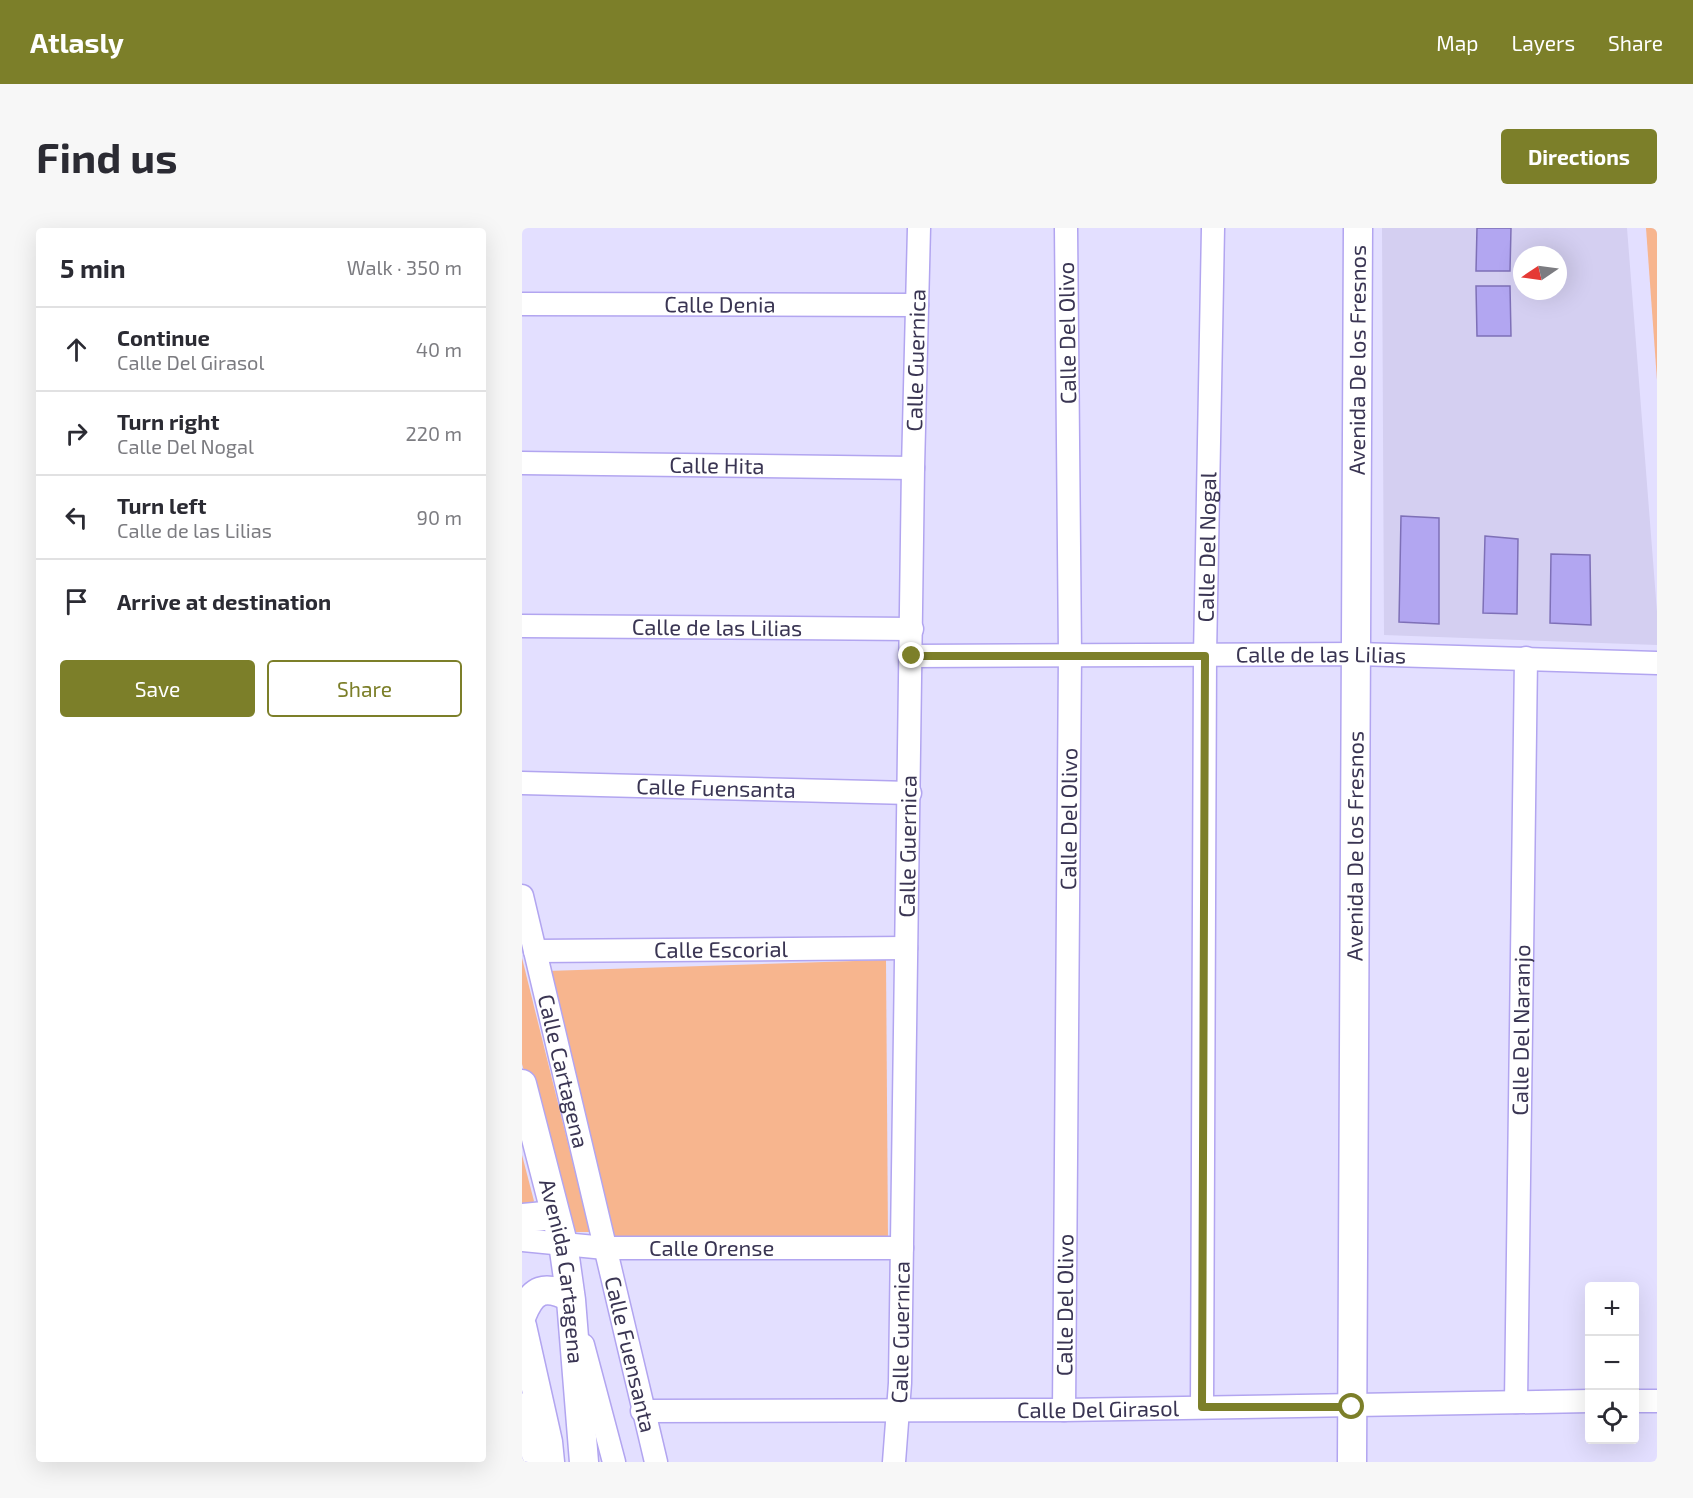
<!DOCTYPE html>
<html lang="en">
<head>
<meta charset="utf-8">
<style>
  body { margin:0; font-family:"Exo 2",sans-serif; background:#f7f7f7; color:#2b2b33 }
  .controls { position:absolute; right:18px; bottom:18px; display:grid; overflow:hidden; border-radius:6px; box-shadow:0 6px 24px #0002 }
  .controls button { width:54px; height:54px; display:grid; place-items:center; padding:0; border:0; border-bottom:2px solid #e1e1e2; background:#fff; color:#2b2b33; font:30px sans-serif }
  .compass { position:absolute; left:991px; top:18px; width:54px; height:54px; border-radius:50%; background:#fff; box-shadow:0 6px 24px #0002; rotate:257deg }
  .stop { position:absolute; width:18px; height:18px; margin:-14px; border:4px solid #7c7f29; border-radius:50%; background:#fff }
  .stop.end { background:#7c7f29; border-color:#fff; box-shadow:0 2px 6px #0008 }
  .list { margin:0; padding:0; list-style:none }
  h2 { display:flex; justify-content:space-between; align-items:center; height:78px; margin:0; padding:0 24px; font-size:26px }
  h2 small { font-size:20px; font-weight:400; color:#7c7c81 }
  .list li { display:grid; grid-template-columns:39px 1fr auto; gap:18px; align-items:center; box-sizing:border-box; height:84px; padding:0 24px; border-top:2px solid #e1e1e2 }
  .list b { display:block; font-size:22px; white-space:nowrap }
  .list p { margin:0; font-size:20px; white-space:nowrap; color:#7c7c81 }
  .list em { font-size:20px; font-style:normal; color:#7c7c81 }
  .actions { display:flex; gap:12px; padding:18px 24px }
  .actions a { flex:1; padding:14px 0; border:2px solid #7c7f29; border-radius:6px; text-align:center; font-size:21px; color:#7c7f29 }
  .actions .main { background:#7c7f29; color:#fff }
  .icon { flex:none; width:33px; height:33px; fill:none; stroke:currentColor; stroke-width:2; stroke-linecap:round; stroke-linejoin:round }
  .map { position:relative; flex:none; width:1135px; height:1234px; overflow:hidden; border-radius:6px }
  header { display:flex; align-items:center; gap:36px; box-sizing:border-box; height:84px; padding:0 30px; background:#7c7f29; color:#fff }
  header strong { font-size:28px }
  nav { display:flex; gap:33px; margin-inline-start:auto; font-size:21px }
  .intro { display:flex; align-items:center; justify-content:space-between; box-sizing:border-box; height:144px; padding:0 36px }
  h1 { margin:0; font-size:42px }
  .button { padding:15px 27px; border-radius:6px; background:#7c7f29; color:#fff; font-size:21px; font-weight:700 }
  main { display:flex; gap:36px; padding:0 36px }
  aside { flex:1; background:#fff; border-radius:6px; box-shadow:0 6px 24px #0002 }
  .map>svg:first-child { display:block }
  .built { fill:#d4cff1; fill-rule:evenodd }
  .green { fill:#f7b58e }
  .building { fill:#b2a6f1; stroke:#7e70b7; stroke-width:1.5 }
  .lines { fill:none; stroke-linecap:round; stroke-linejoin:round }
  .minor-casing { stroke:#b2a5f0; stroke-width:25 }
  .tertiary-casing { stroke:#b2a5f0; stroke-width:31 }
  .minor { stroke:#fff; stroke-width:22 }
  .tertiary { stroke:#fff; stroke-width:28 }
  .route { stroke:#7c7f29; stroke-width:8 }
  .labels { text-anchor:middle; stroke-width:4.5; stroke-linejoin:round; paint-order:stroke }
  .street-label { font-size:22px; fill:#3a3553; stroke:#fff }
</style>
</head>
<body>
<header>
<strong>Atlasly</strong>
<nav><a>Map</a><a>Layers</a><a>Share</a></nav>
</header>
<div class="intro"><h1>Find us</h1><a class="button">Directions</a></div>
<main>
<aside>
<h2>5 min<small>Walk · 350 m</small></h2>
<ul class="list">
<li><svg class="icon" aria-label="ahead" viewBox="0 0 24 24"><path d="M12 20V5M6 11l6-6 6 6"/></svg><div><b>Continue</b><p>Calle Del Girasol</p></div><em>40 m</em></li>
<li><svg class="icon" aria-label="right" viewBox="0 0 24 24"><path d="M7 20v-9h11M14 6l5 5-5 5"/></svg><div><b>Turn right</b><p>Calle Del Nogal</p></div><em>220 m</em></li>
<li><svg class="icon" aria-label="left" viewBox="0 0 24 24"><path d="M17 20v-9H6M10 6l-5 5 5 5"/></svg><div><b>Turn left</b><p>Calle de las Lilias</p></div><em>90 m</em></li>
<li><svg class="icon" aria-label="arrive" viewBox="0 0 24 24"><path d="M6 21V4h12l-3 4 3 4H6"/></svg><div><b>Arrive at destination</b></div></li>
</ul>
<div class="actions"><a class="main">Save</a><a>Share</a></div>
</aside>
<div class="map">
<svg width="1135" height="1234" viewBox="0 0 1135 1234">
  <rect width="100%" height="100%" fill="#e3dfff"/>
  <path class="built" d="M860 0H1105L1135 384V417L862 407ZM1000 27H1036V63H1000Z"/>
  <g class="green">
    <polygon points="1124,0 1135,0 1135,152"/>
    <polygon points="0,730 68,1004 51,1004 0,836"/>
    <polygon points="364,732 366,1012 87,1015 25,743"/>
    <polygon points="0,927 12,973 4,984 0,981"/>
  </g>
  <g class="building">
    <polygon points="955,0 989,0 988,43 954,43"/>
    <polygon points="954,58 988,58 989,108 955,108"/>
    <polygon points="879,288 917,290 917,396 877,394"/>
    <polygon points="963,308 996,311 995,386 961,385"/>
    <polygon points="1029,326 1068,327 1069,397 1028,395"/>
  </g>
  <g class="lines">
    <defs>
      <g id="minor">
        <path id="s1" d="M0 76 395 77"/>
        <path id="s2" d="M0 235 391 240"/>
        <path id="s3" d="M0 398 390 401"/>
        <path id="s4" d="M389 428 835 426 1135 435"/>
        <path id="s5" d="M0 555 388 565"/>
        <path id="s6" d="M0 668 134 1234"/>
        <path id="s7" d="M13 723 384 720"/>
        <path id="s8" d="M0 1012 83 1020H380"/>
        <polyline points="61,1117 92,1234"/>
        <polyline points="1112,1173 1135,1173"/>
        <path id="s9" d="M994 1174 1004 430"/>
        <path id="s10" d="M680 1179 683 428 691 0"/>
        <path id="s11" d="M542 1182 548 426 544 0"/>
        <path id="s12" d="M120 1183 542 1182 1068 1173"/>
        <polyline points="7,1234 10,1171"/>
        <path id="s13" d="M372 1234 378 1155 391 240 397 0"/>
      </g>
      <g id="tertiary">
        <path id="s14" d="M0 856 41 1015 49 1072 62 1234"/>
        <polyline points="0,990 33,987"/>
        <path d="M0 1087C11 1060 23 1057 48 1069"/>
        <polyline points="0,1098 26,1214 28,1234"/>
        <path id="s15" d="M830 1234 836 0"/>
      </g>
    </defs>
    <use href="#minor" class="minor-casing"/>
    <use href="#tertiary" class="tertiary-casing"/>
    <use href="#minor" class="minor"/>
    <use href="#tertiary" class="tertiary"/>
  </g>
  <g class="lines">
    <polyline class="route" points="390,428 683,428 680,1179 830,1179"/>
  </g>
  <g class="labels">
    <g class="street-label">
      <text dy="8" stroke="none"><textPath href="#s1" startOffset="198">Calle Denia</textPath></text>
      <text transform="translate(545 105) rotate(-91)" y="8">Calle Del Olivo</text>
      <text dy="8" stroke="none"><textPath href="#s13" startOffset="1102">Calle Guernica</textPath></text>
      <text dy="8" stroke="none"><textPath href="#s15" startOffset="1102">Avenida De los Fresnos</textPath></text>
      <text dy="8" stroke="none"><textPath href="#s2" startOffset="195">Calle Hita</textPath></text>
      <text dy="8" stroke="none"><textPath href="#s10" startOffset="860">Calle Del Nogal</textPath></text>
      <text dy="8" stroke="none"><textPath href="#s3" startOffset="195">Calle de las Lilias</textPath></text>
      <text dy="8" stroke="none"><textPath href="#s4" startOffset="410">Calle de las Lilias</textPath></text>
      <text dy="8" stroke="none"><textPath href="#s5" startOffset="194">Calle Fuensanta</textPath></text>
      <text dy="8" stroke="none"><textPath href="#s11" startOffset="591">Calle Del Olivo</textPath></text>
      <text dy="8" stroke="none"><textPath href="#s13" startOffset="616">Calle Guernica</textPath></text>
      <text dy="8" stroke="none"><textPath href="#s15" startOffset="616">Avenida De los Fresnos</textPath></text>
      <text dy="8" stroke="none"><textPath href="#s7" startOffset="186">Calle Escorial</textPath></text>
      <text dy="8" stroke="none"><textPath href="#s9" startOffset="372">Calle Del Naranjo</textPath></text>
      <text dy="8" stroke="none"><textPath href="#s6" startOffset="180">Calle Cartagena</textPath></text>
      <text dy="8" stroke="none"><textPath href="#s8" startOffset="190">Calle Orense</textPath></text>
      <text dy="8" stroke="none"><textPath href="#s14" startOffset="192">Avenida Cartagena</textPath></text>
      <text dy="8" stroke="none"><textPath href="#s11" startOffset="105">Calle Del Olivo</textPath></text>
      <text dy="8" stroke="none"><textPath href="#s13" startOffset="130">Calle Guernica</textPath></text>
      <text dy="8" stroke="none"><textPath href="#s6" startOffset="471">Calle Fuensanta</textPath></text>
      <text dy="8" stroke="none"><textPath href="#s12" startOffset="456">Calle Del Girasol</textPath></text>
    </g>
  </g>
</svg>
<div class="controls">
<button>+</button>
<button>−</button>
<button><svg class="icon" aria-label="locate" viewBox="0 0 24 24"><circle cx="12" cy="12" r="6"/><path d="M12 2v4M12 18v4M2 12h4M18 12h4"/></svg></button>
</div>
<svg class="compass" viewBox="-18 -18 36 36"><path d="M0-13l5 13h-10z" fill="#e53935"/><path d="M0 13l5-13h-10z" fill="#7c7c81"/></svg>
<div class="stop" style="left:830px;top:1179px"></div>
<div class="stop end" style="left:390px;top:428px"></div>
</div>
</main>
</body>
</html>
